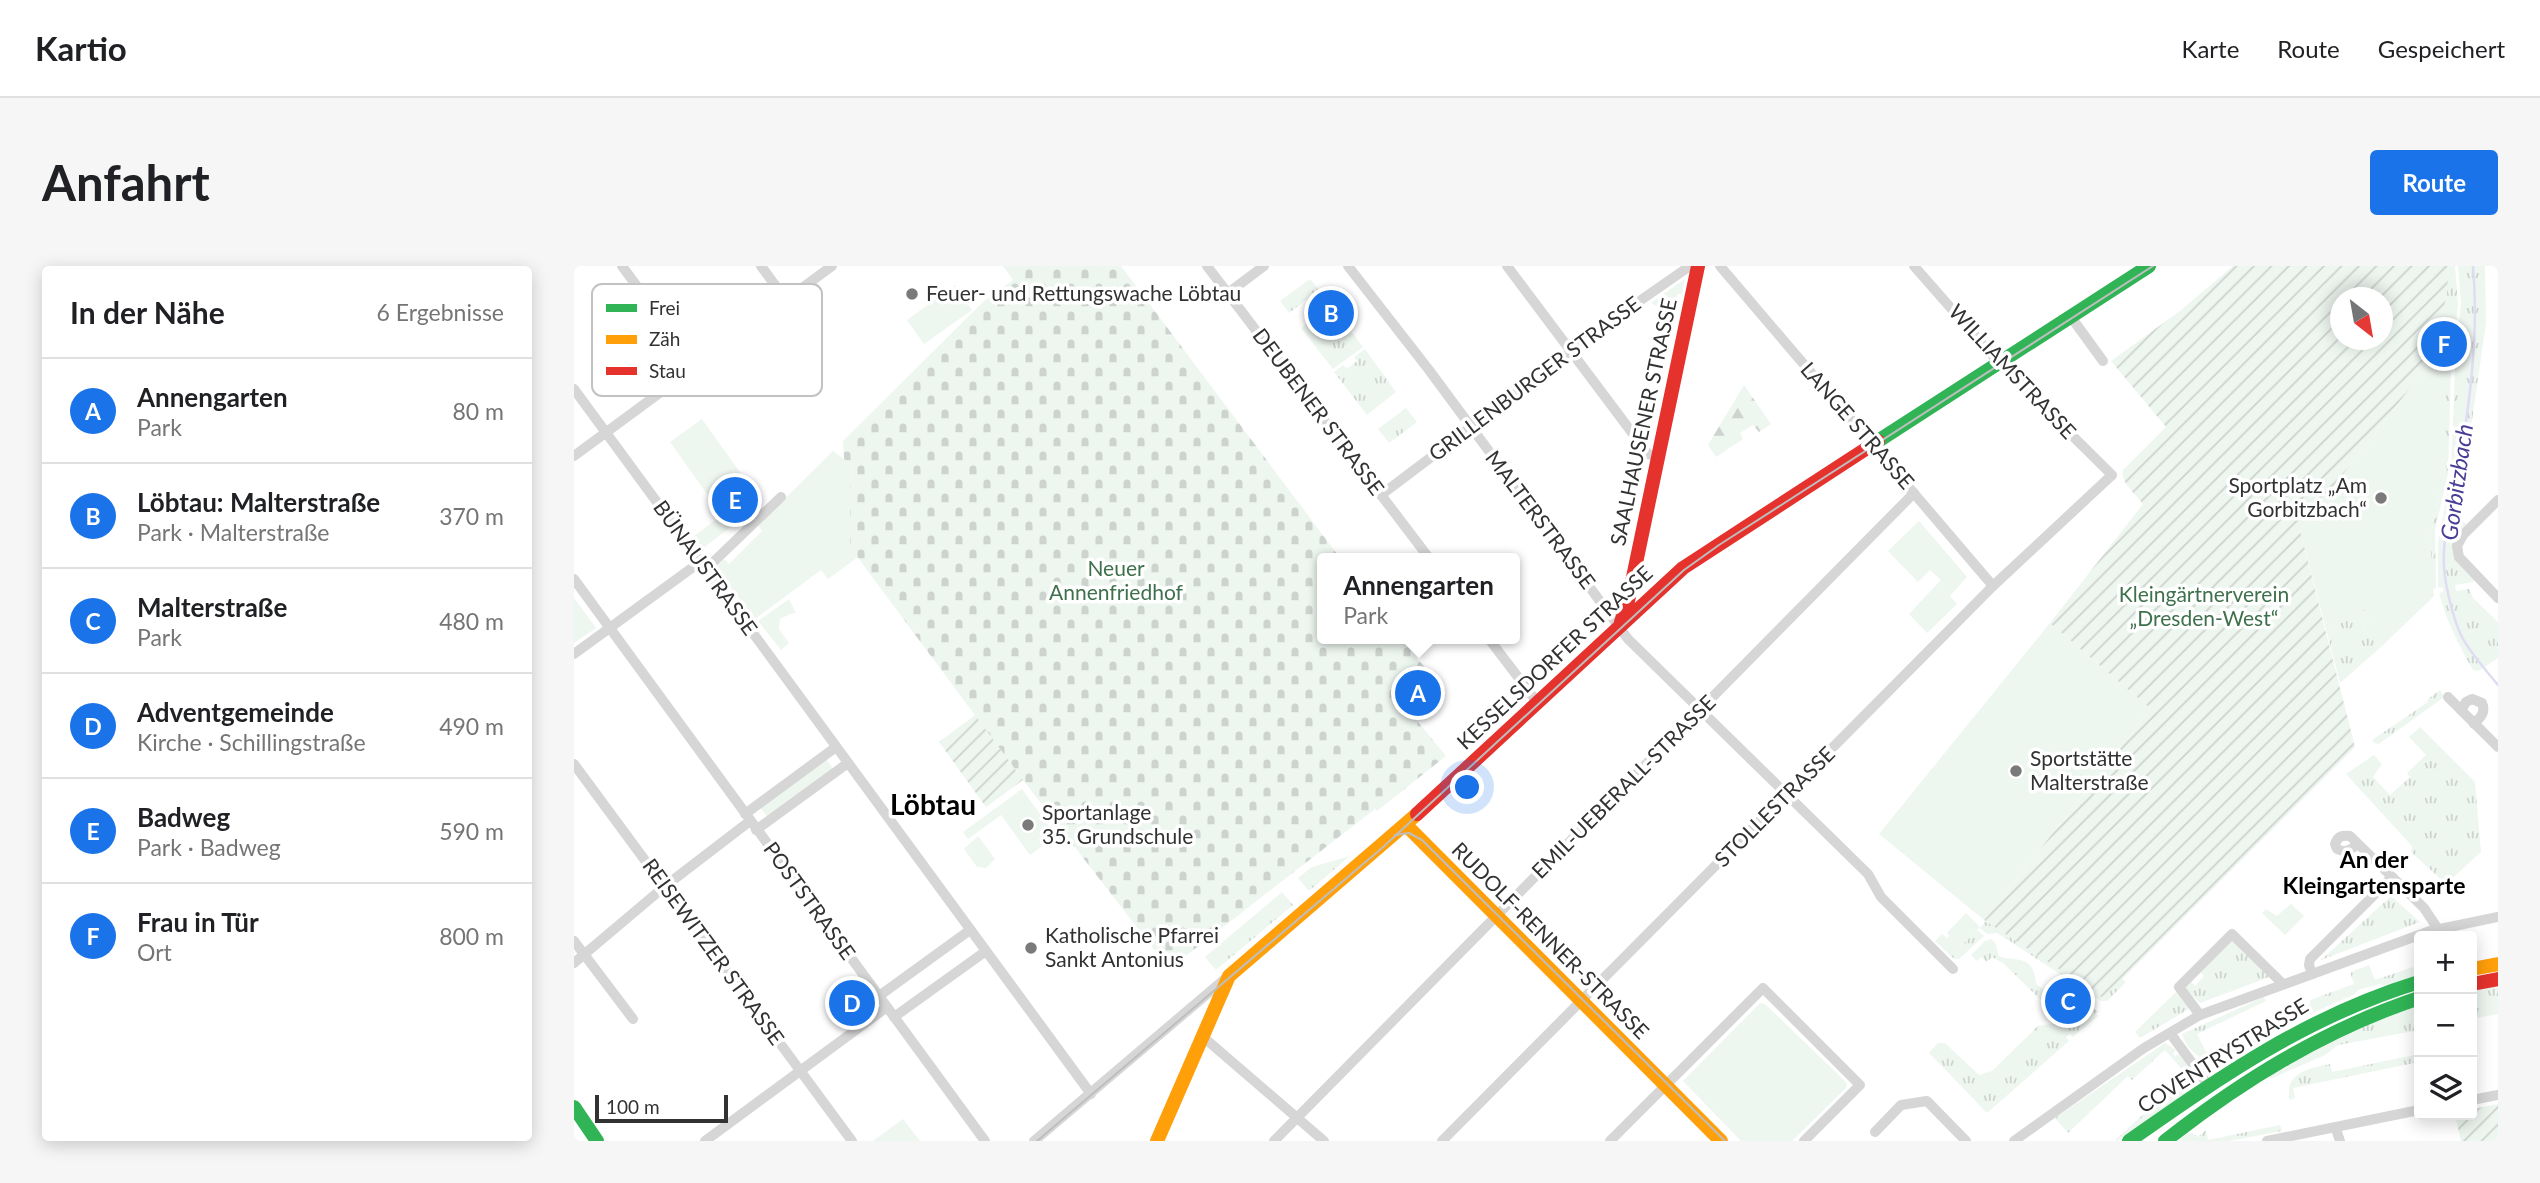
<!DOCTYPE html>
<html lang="de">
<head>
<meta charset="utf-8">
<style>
  body { margin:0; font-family:Lato,sans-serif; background:#f6f6f6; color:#202124 }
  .controls { position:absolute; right:21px; bottom:21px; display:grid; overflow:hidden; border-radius:7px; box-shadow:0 4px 18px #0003 }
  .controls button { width:63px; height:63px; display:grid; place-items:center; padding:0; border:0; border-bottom:2px solid #e0e0e0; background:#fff; color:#202124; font:35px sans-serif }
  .compass { position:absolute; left:1756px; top:21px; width:63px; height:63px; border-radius:50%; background:#fff; box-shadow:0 4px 18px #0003; rotate:149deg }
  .scale { position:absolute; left:21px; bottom:18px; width:133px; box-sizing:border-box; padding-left:7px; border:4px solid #323232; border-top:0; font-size:19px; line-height:24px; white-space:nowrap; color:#323232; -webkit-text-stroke:5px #fff; paint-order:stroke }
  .you { position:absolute; left:894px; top:522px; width:24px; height:24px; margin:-18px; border:5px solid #fff; border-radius:50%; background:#1a73e8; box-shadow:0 0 0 10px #1a73e833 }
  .badge { display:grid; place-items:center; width:46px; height:46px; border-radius:50%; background:#1a73e8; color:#fff; font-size:23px; font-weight:700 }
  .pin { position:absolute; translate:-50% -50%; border:4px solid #fff; box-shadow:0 2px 7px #0006 }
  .popup { position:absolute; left:743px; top:287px; width:203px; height:91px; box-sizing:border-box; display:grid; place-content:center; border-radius:7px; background:#fff; filter:drop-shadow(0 2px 5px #0005); font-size:23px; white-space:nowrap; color:#757577 }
  .popup b { font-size:26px; color:#202124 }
  .popup::after { content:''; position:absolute; left:50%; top:100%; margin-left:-14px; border:14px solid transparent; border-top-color:#fff }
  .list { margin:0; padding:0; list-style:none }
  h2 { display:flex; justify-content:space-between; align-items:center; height:91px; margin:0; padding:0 28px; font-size:30px }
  h2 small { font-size:23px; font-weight:400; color:#757577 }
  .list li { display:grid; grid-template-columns:46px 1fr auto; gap:21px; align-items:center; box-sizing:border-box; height:105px; padding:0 28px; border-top:2px solid #e0e0e0 }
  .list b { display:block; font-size:26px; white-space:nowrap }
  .list p { margin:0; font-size:23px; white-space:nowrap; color:#757577 }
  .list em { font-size:23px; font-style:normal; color:#757577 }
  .icon { flex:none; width:38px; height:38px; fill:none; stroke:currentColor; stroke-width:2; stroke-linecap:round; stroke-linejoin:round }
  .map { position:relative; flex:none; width:1924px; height:875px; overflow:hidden; border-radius:7px }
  header { display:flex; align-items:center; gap:42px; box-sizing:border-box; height:98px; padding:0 35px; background:#fff; border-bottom:2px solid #e0e0e0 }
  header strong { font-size:33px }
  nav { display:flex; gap:38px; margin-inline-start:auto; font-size:24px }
  .intro { display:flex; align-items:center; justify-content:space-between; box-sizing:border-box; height:168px; padding:0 42px }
  h1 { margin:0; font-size:49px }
  .button { padding:18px 32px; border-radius:7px; background:#1a73e8; color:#fff; font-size:24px; font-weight:700 }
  main { display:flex; gap:42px; padding:0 42px }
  aside { flex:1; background:#fff; border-radius:7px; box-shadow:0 4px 18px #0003 }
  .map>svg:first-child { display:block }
  .grass { fill:url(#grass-tufts) }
  .forest { fill:url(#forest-firs) }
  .cemetery { fill:url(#cemetery-stones) }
  .park { fill:#eef6f0 }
  .garden { fill:url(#garden-furrows); fill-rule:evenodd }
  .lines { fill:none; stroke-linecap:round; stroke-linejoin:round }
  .stream { stroke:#dfdcf3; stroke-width:2.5 }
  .street { stroke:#d6d6d6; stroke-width:10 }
  .fast { stroke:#30b455; stroke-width:14 }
  .slow { stroke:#ff9f0a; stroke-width:14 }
  .jam { stroke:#e5322d; stroke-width:14 }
  .tram { stroke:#bebebe; stroke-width:2 }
  .poi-dot { fill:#7a7a7a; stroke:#fff; stroke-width:2.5 }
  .labels { text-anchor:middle; stroke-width:7; stroke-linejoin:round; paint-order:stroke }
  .poi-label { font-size:21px; fill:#323232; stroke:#fff; text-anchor:start }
  .street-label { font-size:21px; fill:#323232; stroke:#fff }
  .park-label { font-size:21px; fill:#3e704b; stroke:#fff }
  .water-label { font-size:23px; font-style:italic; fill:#483d97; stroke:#fff }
  .neighbourhood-label { font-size:23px; font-weight:bold; fill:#000; stroke:#fff }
  .district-label { font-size:28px; font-weight:bold; fill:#000; stroke:#fff }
  .key { fill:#fff; stroke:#c2c2c2; stroke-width:2 }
  .key-label { font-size:19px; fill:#323232 }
</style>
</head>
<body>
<header>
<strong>Kartio</strong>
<nav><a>Karte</a><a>Route</a><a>Gespeichert</a></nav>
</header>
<div class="intro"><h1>Anfahrt</h1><a class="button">Route</a></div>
<main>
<aside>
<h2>In der Nähe<small>6 Ergebnisse</small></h2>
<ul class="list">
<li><span class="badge">A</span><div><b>Annengarten</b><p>Park</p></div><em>80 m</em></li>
<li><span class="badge">B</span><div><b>Löbtau: Malterstraße</b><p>Park · Malterstraße</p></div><em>370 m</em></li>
<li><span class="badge">C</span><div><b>Malterstraße</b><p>Park</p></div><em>480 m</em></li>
<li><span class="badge">D</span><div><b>Adventgemeinde</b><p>Kirche · Schillingstraße</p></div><em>490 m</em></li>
<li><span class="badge">E</span><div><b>Badweg</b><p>Park · Badweg</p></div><em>590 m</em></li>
<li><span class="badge">F</span><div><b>Frau in Tür</b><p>Ort</p></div><em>800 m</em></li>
</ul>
</aside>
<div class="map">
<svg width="1924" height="875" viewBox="0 0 1924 875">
  <defs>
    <pattern id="grass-tufts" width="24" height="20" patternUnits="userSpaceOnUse" patternTransform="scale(1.75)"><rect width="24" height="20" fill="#eef6f0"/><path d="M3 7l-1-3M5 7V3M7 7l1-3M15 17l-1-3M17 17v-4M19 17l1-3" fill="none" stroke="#cdd3ce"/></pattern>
    <pattern id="forest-firs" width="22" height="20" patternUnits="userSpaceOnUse" patternTransform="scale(1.75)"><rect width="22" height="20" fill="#eef6f0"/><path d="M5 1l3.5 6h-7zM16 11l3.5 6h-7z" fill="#cdd3ce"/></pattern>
    <pattern id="cemetery-stones" width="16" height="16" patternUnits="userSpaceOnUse" patternTransform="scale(1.75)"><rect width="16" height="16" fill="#eef6f0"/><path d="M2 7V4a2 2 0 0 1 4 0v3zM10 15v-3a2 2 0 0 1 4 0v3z" fill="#cdd3ce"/></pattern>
    <pattern id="garden-furrows" width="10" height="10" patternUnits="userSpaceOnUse" patternTransform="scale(1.75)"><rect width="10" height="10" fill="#eef6f0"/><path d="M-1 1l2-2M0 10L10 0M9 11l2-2" fill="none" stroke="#cdd3ce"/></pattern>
  </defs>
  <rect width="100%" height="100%" fill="#fff"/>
  <g class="grass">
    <polygon points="1875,0 1881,0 1884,38 1878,97 1875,97 1875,102 1877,102 1874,208 1861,264 1862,322 1858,323 1856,273 1871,201 1871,108 1854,99 1872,33"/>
    <path d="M1884 0H1911L1912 57 1884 252 1893 258 1885 266 1880 280 1903 313 1899 316 1881 319 1882 325 1895 323 1899 332 1924 356V392L1904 405 1899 404C1885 379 1872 355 1865 327L1869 326V321L1864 322V277L1877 208 1881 103 1887 37Z"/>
    <polygon points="736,13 745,24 715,47 706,35"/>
    <polygon points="1111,13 1108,28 1103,28 1103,52 1077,37"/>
    <polygon points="750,46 756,55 762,51 767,58 771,57 789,81 759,103 727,62"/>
    <polygon points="791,83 822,126 793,149 760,106 769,99 773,103 783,95 780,91"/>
    <polygon points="832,142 843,156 815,177 804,163"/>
    <polygon points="1781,335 1798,352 1788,362 1807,381 1766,417 1753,367"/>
    <polygon points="1866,424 1870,431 1805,478 1800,477 1798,474 1854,436 1853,434"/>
    <polygon points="1846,461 1901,516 1907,586 1872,618 1837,586 1838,580 1772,508 1800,489 1808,498 1799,511 1816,529 1836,511 1833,507 1852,489 1835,471"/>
    <polygon points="776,590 735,625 724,612 738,601"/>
    <polygon points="708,626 719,639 642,704 631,691"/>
    <polygon points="1817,630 1846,656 1747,694"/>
    <polygon points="1412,655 1529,732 1547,712 1552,716 1533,735 1527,735 1428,670 1423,667 1413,668 1406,662"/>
    <polygon points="1403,664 1410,670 1385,693 1380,693 1361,675 1368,668 1373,672 1376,669 1387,680"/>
    <polygon points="1658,670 1698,710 1626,737 1608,720 1615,714 1621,720 1630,710 1624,704"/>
    <path d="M1417 673 1421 676 1425 690C1435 695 1451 690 1458 702 1461 707 1461 714 1463 719L1474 726 1486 727 1475 742 1429 697 1418 691 1413 696 1407 691 1403 695 1397 689 1411 675Z"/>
    <path d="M1795 699 1801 714 1845 699V709L1810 720 1806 718 1784 724 1781 728 1718 756 1660 789 1640 797C1625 793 1613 784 1608 768L1690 731 1692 735 1623 768 1632 786 1736 738V734L1780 718 1776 706Z"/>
    <polygon points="1924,718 1924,748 1898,753 1898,725"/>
    <polygon points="1604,724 1618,741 1566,772 1561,766"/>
    <path d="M1845 739V764L1764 779 1751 789 1696 813 1695 809C1742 779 1793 758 1845 739Z"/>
    <polygon points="1520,743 1524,745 1522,748 1524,750 1499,771 1496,768 1492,771 1495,775 1413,847 1355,787 1364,777 1371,777 1405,809 1418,805 1464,760 1496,755"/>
    <path d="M1591 777 1602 784 1599 787 1601 790 1605 788 1620 807 1618 809C1619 814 1620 815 1618 820 1613 832 1557 865 1543 875L1541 874 1613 809 1591 784 1558 814 1554 810 1494 867 1481 852Z"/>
    <path d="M1845 788V796L1719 822 1721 832 1716 834C1709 807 1736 802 1756 798L1758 806Z"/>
    <polygon points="1706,859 1708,865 1655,875 1604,875 1614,867 1618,867 1624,871 1632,864 1634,874"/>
  </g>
  <polygon class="forest" points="1170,119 1197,158 1185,166 1179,159 1166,167 1169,173 1142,191 1134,179"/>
  <polygon class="cemetery" points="429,0 547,0 766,292 748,292 748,373 827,373 870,424 839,450 872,490 803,545 801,543 595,703 449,514 276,281 276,223 278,200 270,193 269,175 411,34 439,14"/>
  <g class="park">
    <polygon points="381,19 398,44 350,78 333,54"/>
    <polygon points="188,71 216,109 193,125 166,87"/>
    <polygon points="1854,99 1871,108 1871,201 1856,273 1860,330 1807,381 1788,362 1798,352 1781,336 1753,367 1726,264"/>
    <polygon points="128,153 188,237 128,283 119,271 148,249 96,176"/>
    <polygon points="259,185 278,199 276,223 276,280 284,291 254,313 247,304 181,353 141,301 150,293 155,298 188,265 184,259"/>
    <polygon points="1345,255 1393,311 1376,330 1383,338 1353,367 1335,348 1367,314 1356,304 1344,316 1314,285"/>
    <polygon points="0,332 22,362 0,377"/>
    <polygon points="215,333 222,347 216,348 206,353 205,363 215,377 207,384 184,355"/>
    <polygon points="1476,357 1577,443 1410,654 1305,568"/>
    <polygon points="251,491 260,504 194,552 185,540"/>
    <polygon points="448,523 482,570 456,589 427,549 394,573 389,566"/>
    <polygon points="403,571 405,571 421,593 412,602 403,601 390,583"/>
    <polygon points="1717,638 1730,650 1711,669 1688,647 1692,643 1703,650"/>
    <polygon points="1392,647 1406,661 1387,680 1373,667"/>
    <polygon points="1186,737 1191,738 1273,817 1272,822 1218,875 1167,875 1109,815"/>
    <polygon points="329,853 346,875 299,875"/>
  </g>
  <g class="garden">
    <path d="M1659 0H1875V4L1872 33 1854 99 1726 264 1781 481 1529 732 1410 654 1577 443 1476 357 1569 238C1562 228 1546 217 1549 204L1592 161 1537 95 1606 45ZM1766 32H1808V74H1766Z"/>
    <path d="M847 400 870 424 839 450C815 421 819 422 847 400Z"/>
    <polygon points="401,449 449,514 412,541 365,476"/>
    <polygon points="1924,838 1924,875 1887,875 1881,849 1898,849 1898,843"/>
  </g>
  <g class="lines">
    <path class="stream" d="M1899 0C1905 67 1896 135 1885 201 1879 232 1868 268 1870 301 1871 319 1880 357 1889 373 1897 387 1913 406 1924 419"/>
    <g class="street">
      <polyline points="48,0 122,100"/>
      <polyline points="187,0 212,34"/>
      <polyline points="633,0 855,292"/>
      <polyline points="774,0 855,104 1054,373 1294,608 1307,631 1379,703"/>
      <polyline points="933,0 1074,188 1084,191"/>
      <polyline points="1146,0 1419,320"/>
      <polyline points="654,27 690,0"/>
      <polyline points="1497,51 1529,95"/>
      <polyline points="0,123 517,828"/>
      <polyline points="0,190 258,0"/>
      <polyline points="807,229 1044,50 1116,0"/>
      <polyline points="1924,234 1889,269 1883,280 1885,291 1924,332"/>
      <polyline points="132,303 207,231"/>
      <polyline points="0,313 411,875"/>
      <polyline points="915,373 963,436"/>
      <polyline points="0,388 126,296"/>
      <polyline points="1874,431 1924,481"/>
      <path d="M1887 444 1892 436 1898 433 1908 437C1912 446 1907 451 1900 458"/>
      <polyline points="0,498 278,875"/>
      <polyline points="171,548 262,481"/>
      <polyline points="182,564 274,497"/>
      <path d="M1784 578C1777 583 1772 588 1763 583L1761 578C1764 570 1768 569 1776 570L1850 642 1864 663"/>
      <polyline points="0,675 59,753"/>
      <polyline points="0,697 90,621 176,555"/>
      <polyline points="1738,708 1735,699 1736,693 1818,611"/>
      <polyline points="305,730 396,664"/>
      <polyline points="1626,749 1605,721 1658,668 1709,718"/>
      <polyline points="320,751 412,685"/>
      <polyline points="1596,767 1635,820"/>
      <polyline points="628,770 750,875"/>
      <polyline points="1898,834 1924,829"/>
      <polyline points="1762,863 1766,875"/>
      <polyline points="1301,866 1327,839 1353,835 1392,875"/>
      <polyline points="131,875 313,741"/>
      <polyline points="460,875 652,712"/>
      <polyline points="700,875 1340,227"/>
      <polyline points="868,875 1419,320 1538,209 1425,97 1340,0"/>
      <polyline points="1036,875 1189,722 1286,819 1230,875"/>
      <polyline points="1440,875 1570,782 1626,749 1856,665 1924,651"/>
      <polyline points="1693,875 1845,844"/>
    </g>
    <g class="fast">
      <polyline points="1304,175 1575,0"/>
      <polyline points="0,841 23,875"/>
      <path d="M1555 875C1649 809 1734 750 1845 716"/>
      <path d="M1591 875C1669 814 1750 764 1845 732"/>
    </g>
    <g class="slow">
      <polyline points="832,559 1147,875"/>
      <polyline points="1898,703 1924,698"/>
      <polyline points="583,875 655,710 843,548"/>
    </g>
    <g class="jam">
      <polyline points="1047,356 1053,340 1124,0"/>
      <polyline points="843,548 1109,302 1304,175"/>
      <polyline points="1898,718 1924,713"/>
    </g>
    <g class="tram">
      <polyline points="821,569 835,567 848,574 1151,875"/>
      <polyline points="463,875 808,582 1110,304 1145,279 1579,0"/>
    </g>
  </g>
  <g class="poi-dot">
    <circle cx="338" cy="28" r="7"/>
    <circle cx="1807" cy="232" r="7"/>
    <circle cx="1442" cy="505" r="7"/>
    <circle cx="454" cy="559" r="7"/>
    <circle cx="457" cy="682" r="7"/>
  </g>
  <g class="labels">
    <g class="poi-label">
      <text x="352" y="35">Feuer- und Rettungswache Löbtau</text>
      <text x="1793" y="227" text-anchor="end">Sportplatz „Am<tspan x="1793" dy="24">Gorbitzbach“</tspan></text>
      <text x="1456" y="500">Sportstätte<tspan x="1456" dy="24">Malterstraße</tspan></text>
      <text x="468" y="554">Sportanlage<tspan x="468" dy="24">35. Grundschule</tspan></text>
      <text x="471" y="677">Katholische Pfarrei<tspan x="471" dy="24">Sankt Antonius</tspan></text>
    </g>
    <g class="street-label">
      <text transform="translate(1438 106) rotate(47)" y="7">WILLIAMSTRASSE</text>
      <text transform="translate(961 113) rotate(-37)" y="7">GRILLENBURGER STRASSE</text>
      <text transform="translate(744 146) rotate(53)" y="7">DEUBENER STRASSE</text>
      <text transform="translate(1070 156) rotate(-78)" y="7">SAALHAUSENER STRASSE</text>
      <text transform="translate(1283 160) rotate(49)" y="7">LANGE STRASSE</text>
      <text transform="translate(966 254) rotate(53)" y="7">MALTERSTRASSE</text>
      <text transform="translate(131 302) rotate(54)" y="7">BÜNAUSTRASSE</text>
      <text transform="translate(981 392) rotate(-43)" y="7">KESSELSDORFER STRASSE</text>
      <text transform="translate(1050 521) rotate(-45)" y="7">EMIL-UEBERALL-STRASSE</text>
      <text transform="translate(1201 541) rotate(-45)" y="7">STOLLESTRASSE</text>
      <text transform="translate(235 635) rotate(54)" y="7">POSTSTRASSE</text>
      <text transform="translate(976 675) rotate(45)" y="7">RUDOLF-RENNER-STRASSE</text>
      <text transform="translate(139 686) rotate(54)" y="7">REISEWITZER STRASSE</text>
      <text transform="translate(1649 790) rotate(-32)" y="7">COVENTRYSTRASSE</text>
    </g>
    <g class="park-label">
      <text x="542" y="310">Neuer<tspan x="542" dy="24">Annenfriedhof</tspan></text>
      <text x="1630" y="336">Kleingärtnerverein<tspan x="1630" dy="24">„Dresden-West“</tspan></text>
    </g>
    <g class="water-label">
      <text transform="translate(1883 216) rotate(-82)" y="8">Gorbitzbach</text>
    </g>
    <g class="neighbourhood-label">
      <text x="1800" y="602">An der<tspan x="1800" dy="26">Kleingartensparte</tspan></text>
    </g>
    <g class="district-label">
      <text x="359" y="549">Löbtau</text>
    </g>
  </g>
  <rect x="18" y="18" width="230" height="112" rx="10" class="key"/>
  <rect x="32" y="38" width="31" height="8" fill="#30b455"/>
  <rect x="32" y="69" width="31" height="9" fill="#ff9f0a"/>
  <rect x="32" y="101" width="31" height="8" fill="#e5322d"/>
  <g class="key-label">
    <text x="75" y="49">Frei</text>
    <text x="75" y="80">Zäh</text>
    <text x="75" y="112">Stau</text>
  </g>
</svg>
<div class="controls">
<button>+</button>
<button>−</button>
<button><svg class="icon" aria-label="layers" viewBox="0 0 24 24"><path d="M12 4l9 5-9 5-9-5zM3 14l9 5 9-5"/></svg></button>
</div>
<svg class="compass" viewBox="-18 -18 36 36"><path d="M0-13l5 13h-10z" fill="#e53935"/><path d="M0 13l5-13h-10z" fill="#757577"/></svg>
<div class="scale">100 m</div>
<div class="you"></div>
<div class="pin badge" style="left:844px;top:427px">A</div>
<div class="popup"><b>Annengarten</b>Park</div>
<div class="pin badge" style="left:757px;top:47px">B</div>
<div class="pin badge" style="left:1494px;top:735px">C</div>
<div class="pin badge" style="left:278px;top:737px">D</div>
<div class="pin badge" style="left:161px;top:234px">E</div>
<div class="pin badge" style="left:1870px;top:78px">F</div>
</div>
</main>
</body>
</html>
